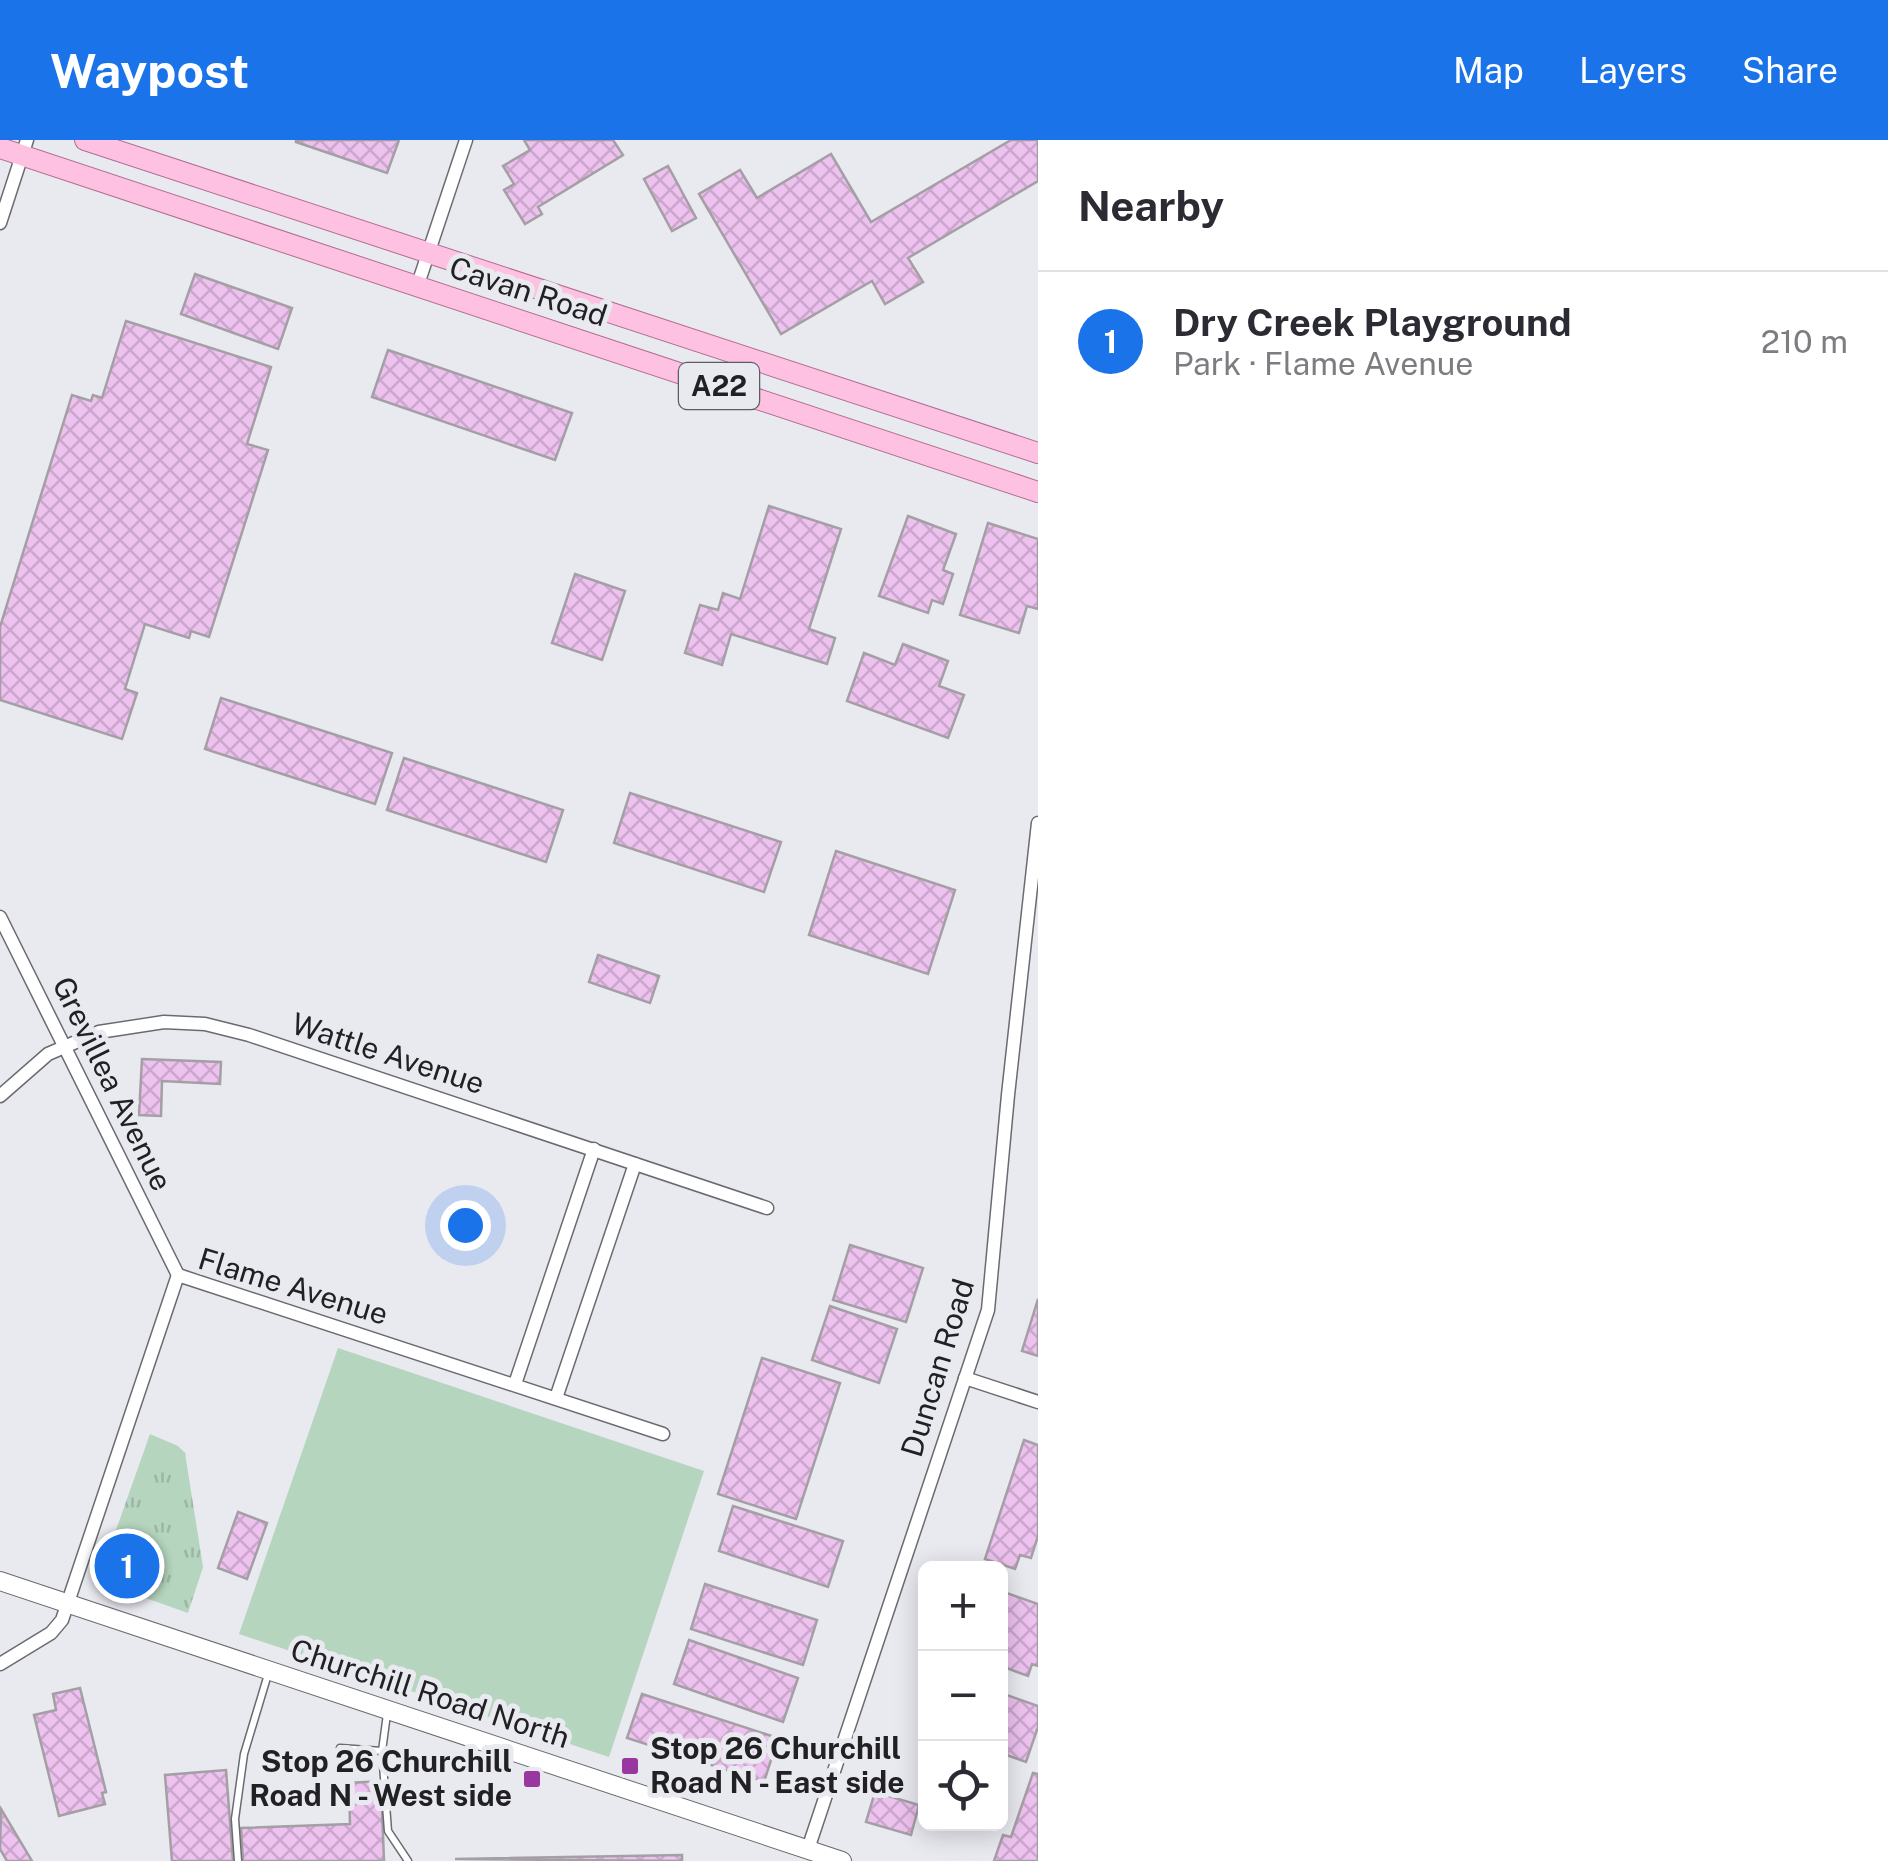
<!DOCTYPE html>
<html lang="en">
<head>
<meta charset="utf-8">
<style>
  body { margin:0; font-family:"Public Sans",sans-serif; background:#f7f7f7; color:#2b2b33 }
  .controls { position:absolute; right:30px; bottom:30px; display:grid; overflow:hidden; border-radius:15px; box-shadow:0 5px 25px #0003 }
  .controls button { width:90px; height:90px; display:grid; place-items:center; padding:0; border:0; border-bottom:2px solid #e1e1e2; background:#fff; color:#2b2b33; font:50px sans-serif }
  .you { position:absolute; left:465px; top:1085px; width:35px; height:35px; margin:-25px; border:8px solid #fff; border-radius:50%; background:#1a73e8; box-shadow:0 0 0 15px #1a73e833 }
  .badge { display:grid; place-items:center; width:65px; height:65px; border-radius:50%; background:#1a73e8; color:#fff; font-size:32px; font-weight:700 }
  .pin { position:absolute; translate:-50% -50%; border:5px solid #fff; box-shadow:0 2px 10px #0006 }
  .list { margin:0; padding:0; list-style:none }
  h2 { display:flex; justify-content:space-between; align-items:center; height:130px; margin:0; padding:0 40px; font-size:42px }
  h2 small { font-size:32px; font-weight:400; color:#7c7c81 }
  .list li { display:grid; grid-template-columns:65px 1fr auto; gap:30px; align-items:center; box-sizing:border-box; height:140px; padding:0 40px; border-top:2px solid #e1e1e2 }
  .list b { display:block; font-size:38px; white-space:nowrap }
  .list p { margin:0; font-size:32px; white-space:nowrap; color:#7c7c81 }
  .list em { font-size:32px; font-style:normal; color:#7c7c81 }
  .icon { flex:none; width:55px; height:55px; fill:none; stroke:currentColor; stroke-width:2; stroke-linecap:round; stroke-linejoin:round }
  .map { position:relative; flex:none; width:1038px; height:1721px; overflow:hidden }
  header { display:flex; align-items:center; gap:60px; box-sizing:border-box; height:140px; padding:0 50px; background:#1a73e8; color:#fff }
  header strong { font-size:48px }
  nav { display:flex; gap:55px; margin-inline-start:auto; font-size:35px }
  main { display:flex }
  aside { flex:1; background:#fff }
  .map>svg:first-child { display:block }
  .park { fill:url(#park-tufts) }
  .pitch { fill:#b5d5be }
  .building { fill:url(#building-cross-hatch); stroke:#a49fa4; stroke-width:2.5 }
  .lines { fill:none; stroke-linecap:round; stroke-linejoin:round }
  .lane-casing { stroke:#6a6b70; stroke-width:9 }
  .street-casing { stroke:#6a6b70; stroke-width:15 }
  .secondary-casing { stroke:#6a6b70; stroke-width:20 }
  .primary-casing { stroke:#b06e92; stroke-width:22 }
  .lane { stroke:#fff; stroke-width:6 }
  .street { stroke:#fff; stroke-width:12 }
  .secondary { stroke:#fff; stroke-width:18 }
  .primary { stroke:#fec1e1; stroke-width:20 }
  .poi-dot { fill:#98379f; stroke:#e9e9f0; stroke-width:4 }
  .labels { text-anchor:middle; stroke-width:10; stroke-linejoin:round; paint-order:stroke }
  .shield { fill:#e9e9f0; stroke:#5d5d61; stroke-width:2.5 }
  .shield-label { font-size:28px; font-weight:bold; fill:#212124 }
  .street-label { font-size:30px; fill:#212124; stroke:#e9e9f0 }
  .poi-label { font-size:30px; font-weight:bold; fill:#212124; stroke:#e9e9f0; text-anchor:start }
</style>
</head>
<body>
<header>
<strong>Waypost</strong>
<nav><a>Map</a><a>Layers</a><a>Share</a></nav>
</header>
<main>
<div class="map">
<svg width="1038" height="1721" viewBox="0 0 1038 1721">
  <defs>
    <pattern id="park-tufts" width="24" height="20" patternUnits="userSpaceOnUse" patternTransform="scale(2.5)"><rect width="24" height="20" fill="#b5d5be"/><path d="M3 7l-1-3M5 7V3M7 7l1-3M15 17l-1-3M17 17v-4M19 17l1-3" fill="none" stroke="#9bb7a3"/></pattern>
    <pattern id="building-cross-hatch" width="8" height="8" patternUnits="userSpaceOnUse" patternTransform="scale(2.5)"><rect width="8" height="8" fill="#edc2ef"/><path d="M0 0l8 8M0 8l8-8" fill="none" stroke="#cba6cd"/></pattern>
  </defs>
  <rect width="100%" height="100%" fill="#e9e9f0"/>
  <polygon class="park" points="150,1294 178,1306 185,1313 203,1427 188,1473 98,1441"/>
  <polygon class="pitch" points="338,1208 704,1331 609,1617 239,1494"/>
  <g class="building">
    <polygon points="296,0 399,0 387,33 296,2"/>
    <polygon points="524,0 613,0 623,15 538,67 542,74 525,84 504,50 514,44 503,26 530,10"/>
    <polygon points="1011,0 1038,0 1038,41 908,118 923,142 885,164 872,141 781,194 699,54 740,30 757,58 831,14 871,82"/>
    <polygon points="668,26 696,78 672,91 644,39"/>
    <polygon points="195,134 292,168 278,209 181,174"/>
    <polygon points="126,181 271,227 247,304 268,310 209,497 191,491 189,498 145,484 125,549 137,553 122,599 0,560 0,487 72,255 91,261 93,255 102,258"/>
    <polygon points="388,210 572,273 555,320 372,257"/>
    <polygon points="769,366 841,389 809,489 835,498 827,524 731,494 722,525 685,513 700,465 718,470 723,453 740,459"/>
    <polygon points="908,376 956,394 943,430 953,434 943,464 932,460 928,473 879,456"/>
    <polygon points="988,383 1038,399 1038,469 1027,466 1019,493 960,475"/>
    <polygon points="575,434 625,451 602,520 552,503"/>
    <polygon points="903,504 948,521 939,546 964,555 948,598 847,561 864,513 895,525"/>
    <polygon points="221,558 392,613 375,664 205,609"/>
    <polygon points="404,618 563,670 546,722 387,670"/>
    <polygon points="630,653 781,702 764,752 614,703"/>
    <polygon points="836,711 955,750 928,834 809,795"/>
    <polygon points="598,815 659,836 650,863 589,842"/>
    <polygon points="142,919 221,922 220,944 162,941 161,976 139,975"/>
    <polygon points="850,1105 923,1128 906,1182 833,1160"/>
    <polygon points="1038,1159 1038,1216 1022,1211"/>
    <polygon points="830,1166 897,1189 879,1243 812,1220"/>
    <polygon points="762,1218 840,1243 796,1379 718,1354"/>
    <polygon points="1024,1300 1038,1305 1038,1396 1031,1418 1020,1415 1015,1429 985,1419"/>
    <polygon points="733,1366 843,1401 828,1447 719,1411"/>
    <polygon points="238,1372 267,1383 247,1439 218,1428"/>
    <polygon points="705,1444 817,1480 803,1525 691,1489"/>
    <polygon points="1001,1451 1038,1464 1038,1526 1032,1524 1028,1536 1001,1526"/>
    <polygon points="689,1500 798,1538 783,1582 674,1544"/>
    <polygon points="80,1548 106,1652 102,1653 105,1664 59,1676 34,1575 56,1570 53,1554"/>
    <polygon points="1001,1553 1038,1566 1038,1587 1026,1622 1001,1613"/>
    <polygon points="642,1554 778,1598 764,1642 627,1598"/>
    <polygon points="226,1630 233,1721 172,1721 165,1635"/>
    <polygon points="1033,1633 1038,1634 1038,1721 994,1721 1003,1695 1011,1697"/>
    <polygon points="381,1641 384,1721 243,1721 241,1688 350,1684 349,1643"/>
    <polygon points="875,1652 919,1665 911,1695 866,1682"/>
    <polygon points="1,1669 32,1721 7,1721 0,1709"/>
    <polygon points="682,1715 682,1721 455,1719"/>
  </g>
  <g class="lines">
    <defs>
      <g id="lane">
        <polyline points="387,1574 382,1611 388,1691 408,1721"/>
        <polyline points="340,1608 382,1611"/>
        <polyline points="238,1721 235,1679 244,1614 269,1531"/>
      </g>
      <g id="street">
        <polyline points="0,83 27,0"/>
        <polyline points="417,147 466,0"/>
        <polyline points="0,777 178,1135"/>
        <polyline points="0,956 48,914 99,892 164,882 205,884 249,895 767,1068"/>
        <polyline points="965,1238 1038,1262"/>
        <polyline points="515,1244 594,1009"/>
        <polyline points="556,1258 635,1024"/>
        <polyline points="0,1524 51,1493 62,1480 178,1135 663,1294"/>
        <polyline points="808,1709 988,1170 1008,955 1038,683"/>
      </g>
      <polyline id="secondary" points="0,1441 842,1721"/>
      <g id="primary">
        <polyline points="85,0 1038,313"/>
        <polyline points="0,8 1038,352"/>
      </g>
    </defs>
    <use href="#lane" class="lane-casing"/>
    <use href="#street" class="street-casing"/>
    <use href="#secondary" class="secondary-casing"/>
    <use href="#primary" class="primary-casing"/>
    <use href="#lane" class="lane"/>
    <use href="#street" class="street"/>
    <use href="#secondary" class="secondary"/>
    <use href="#primary" class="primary"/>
  </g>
  <g class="poi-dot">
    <rect x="620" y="1616" width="20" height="20" rx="5"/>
    <rect x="522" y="1629" width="20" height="20" rx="5"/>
  </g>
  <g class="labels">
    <rect class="shield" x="679" y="223" width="80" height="46" rx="8"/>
    <g class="shield-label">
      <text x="719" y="256">A22</text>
    </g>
    <g class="street-label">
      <text transform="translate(528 152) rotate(18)" y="10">Cavan Road</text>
      <text transform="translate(388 914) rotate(18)" y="10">Wattle Avenue</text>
      <text transform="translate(112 944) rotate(64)" y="10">Grevillea Avenue</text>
      <text transform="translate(293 1147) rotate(17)" y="10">Flame Avenue</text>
      <text transform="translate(938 1228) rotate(-73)" y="10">Duncan Road</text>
      <text transform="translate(430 1554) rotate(18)" y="10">Churchill Road North</text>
    </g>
    <g class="poi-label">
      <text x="650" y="1619">Stop 26 Churchill<tspan x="650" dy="34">Road N - East side</tspan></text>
      <text x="512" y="1632" text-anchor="end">Stop 26 Churchill<tspan x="512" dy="34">Road N - West side</tspan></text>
    </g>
  </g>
</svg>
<div class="controls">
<button>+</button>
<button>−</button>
<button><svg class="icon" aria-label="locate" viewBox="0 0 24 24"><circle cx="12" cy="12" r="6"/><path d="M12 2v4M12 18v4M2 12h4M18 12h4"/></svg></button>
</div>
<div class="you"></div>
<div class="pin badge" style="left:127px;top:1426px">1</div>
</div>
<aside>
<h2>Nearby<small></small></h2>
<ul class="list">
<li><span class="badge">1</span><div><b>Dry Creek Playground</b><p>Park · Flame Avenue</p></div><em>210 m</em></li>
</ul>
</aside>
</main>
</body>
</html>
